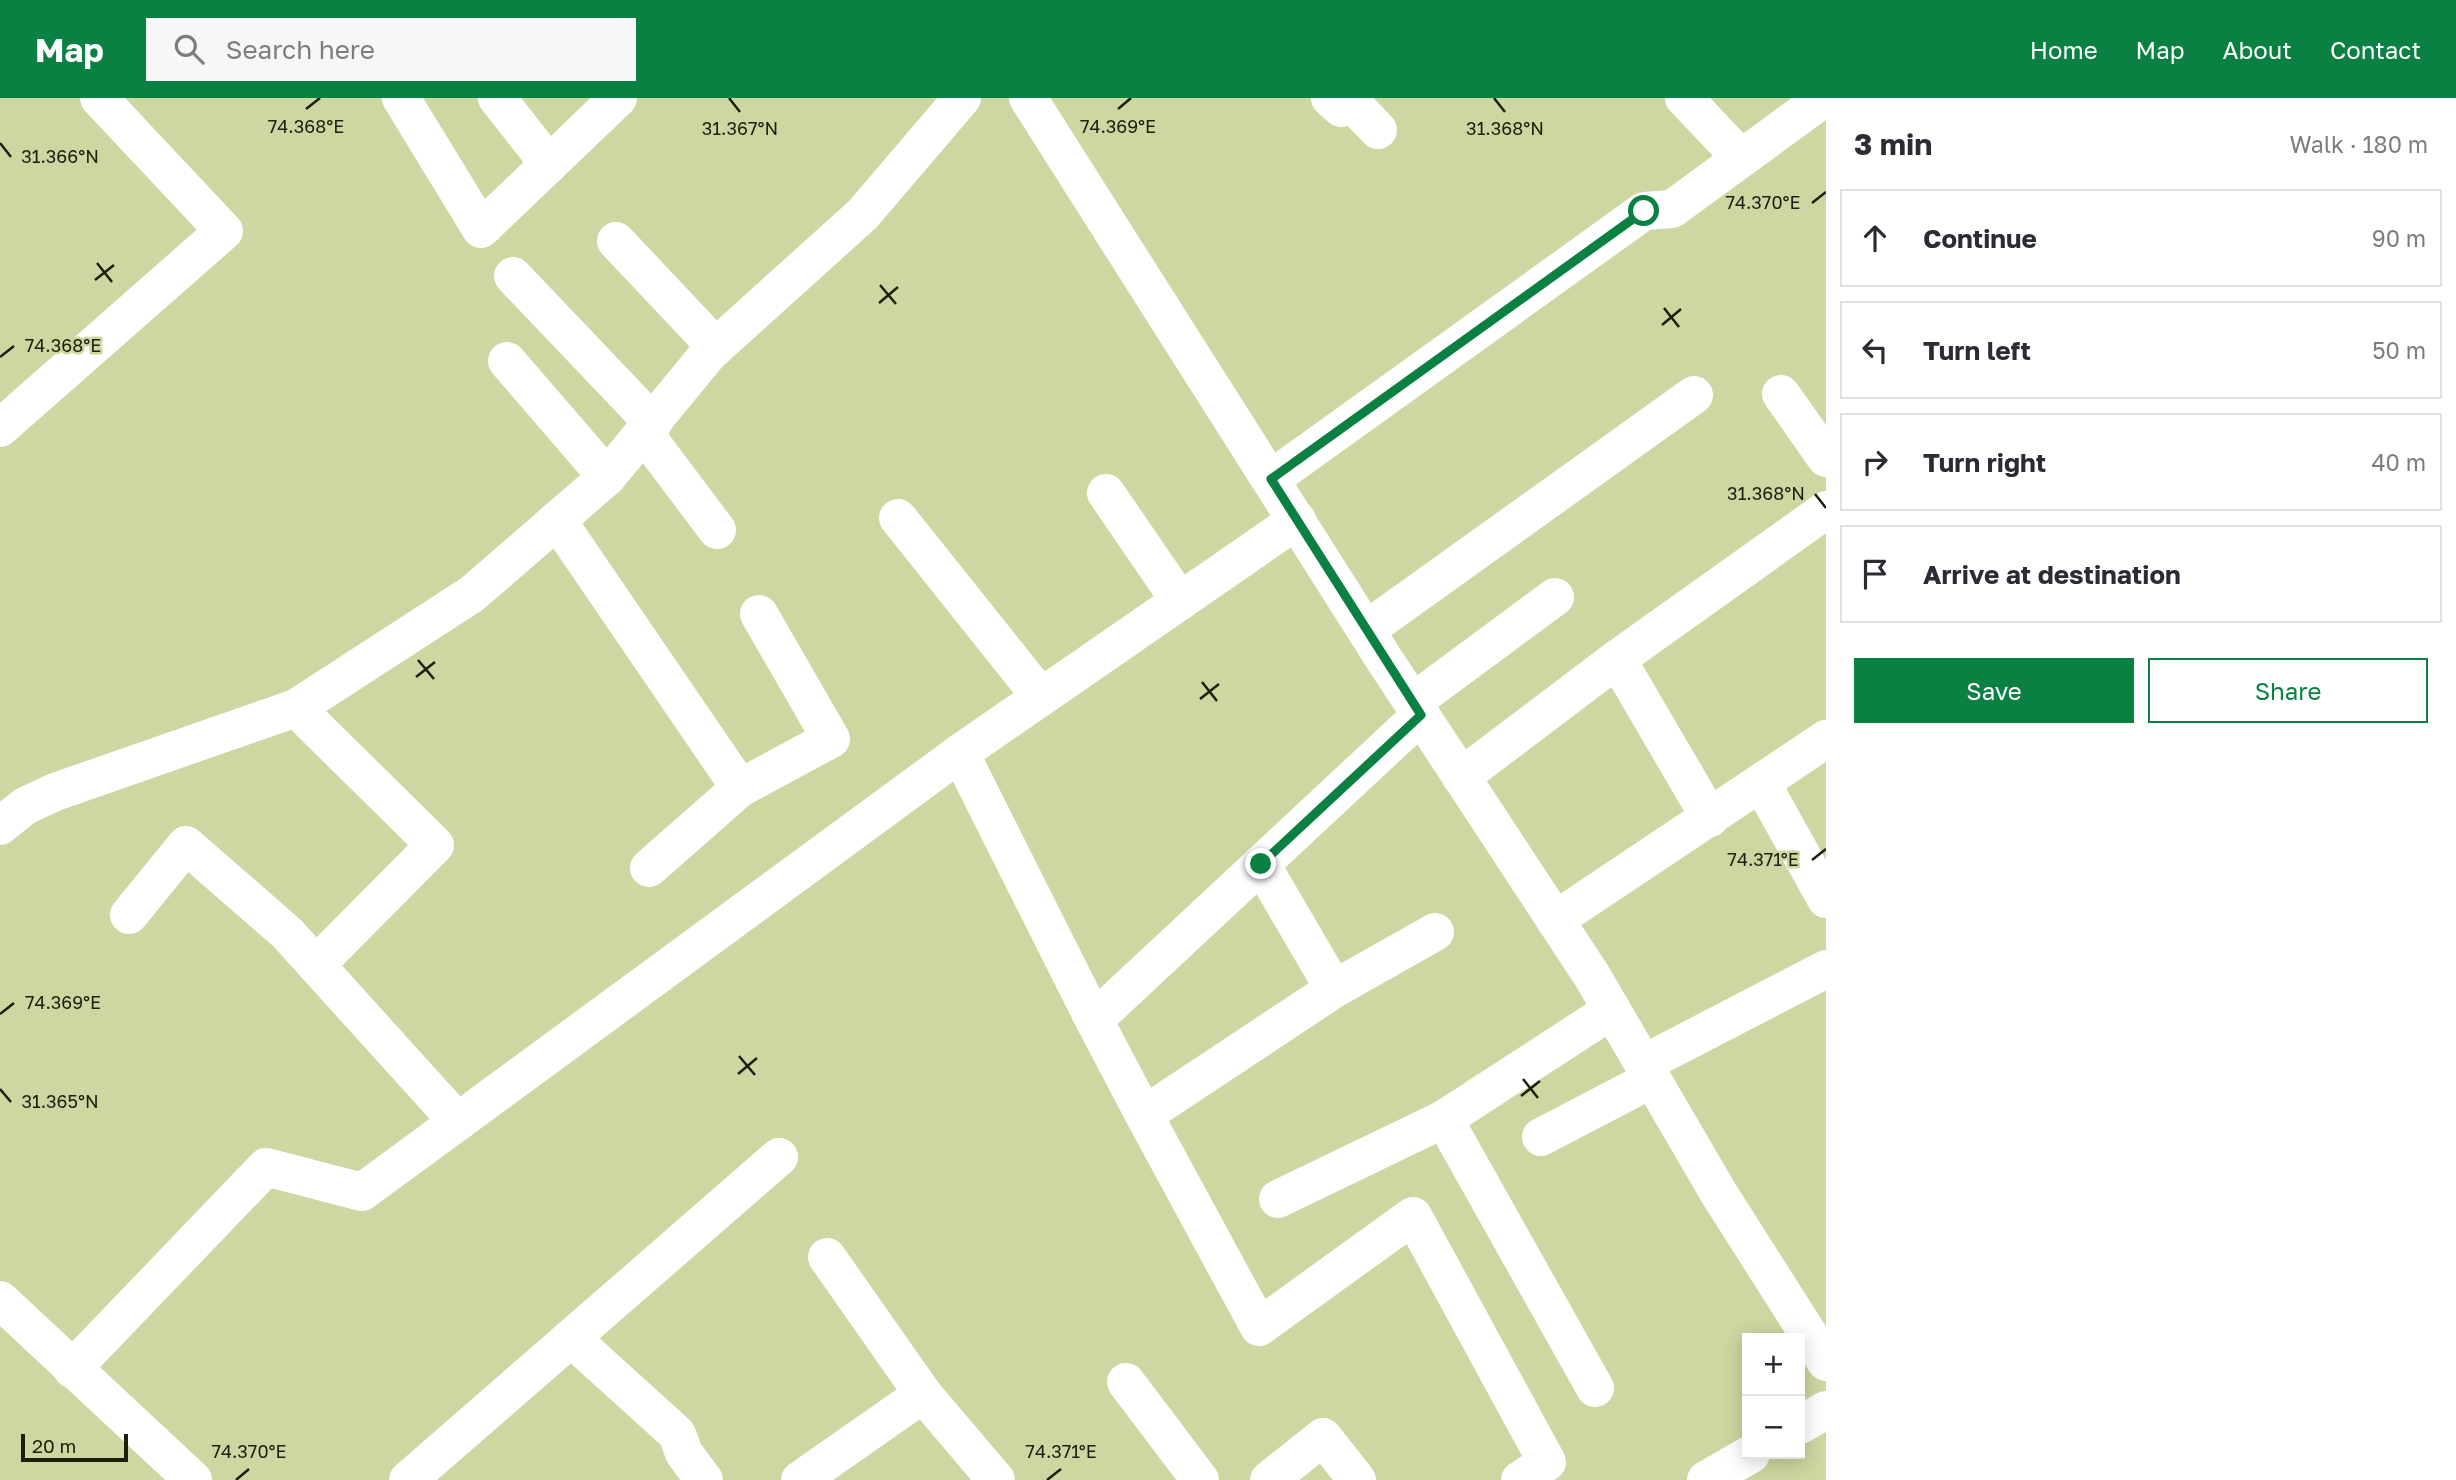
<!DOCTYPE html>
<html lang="en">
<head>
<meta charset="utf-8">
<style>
  body { margin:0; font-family:"Golos Text",sans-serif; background:#f7f7f7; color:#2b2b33 }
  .controls { position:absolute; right:21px; bottom:21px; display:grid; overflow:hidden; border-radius:0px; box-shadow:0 4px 18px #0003 }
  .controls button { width:63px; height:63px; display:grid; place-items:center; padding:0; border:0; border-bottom:2px solid #e1e1e2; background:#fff; color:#2b2b33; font:35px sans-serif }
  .scale { position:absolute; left:21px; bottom:18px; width:107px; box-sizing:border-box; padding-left:7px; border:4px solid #1c1f0b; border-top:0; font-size:19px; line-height:24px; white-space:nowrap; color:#1c1f0b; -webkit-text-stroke:5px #ced6a1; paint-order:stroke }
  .stop { position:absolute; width:21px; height:21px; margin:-16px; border:5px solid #0b8043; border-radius:50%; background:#fff }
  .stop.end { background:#0b8043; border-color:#fff; box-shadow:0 2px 7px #0008 }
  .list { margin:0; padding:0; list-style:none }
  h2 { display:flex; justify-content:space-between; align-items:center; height:91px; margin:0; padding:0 28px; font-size:30px }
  h2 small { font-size:23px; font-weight:400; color:#7c7c81 }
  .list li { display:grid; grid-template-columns:46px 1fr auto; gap:21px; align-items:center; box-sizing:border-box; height:98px; margin:0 14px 14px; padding:0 14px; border:2px solid #e1e1e2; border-radius:0px }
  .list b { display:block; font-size:26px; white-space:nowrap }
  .list em { font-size:23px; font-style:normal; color:#7c7c81 }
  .actions { display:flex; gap:14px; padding:21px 28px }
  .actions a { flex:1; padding:16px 0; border:2px solid #0b8043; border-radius:0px; text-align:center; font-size:24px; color:#0b8043 }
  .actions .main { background:#0b8043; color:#fff }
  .icon { flex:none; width:38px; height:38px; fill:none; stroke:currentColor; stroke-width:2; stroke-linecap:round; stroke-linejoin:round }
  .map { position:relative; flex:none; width:1826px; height:1382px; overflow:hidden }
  header { display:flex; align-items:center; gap:42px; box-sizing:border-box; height:98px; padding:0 35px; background:#0b8043; color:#fff }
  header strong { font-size:33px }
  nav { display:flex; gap:38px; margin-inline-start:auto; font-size:24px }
  .search { width:490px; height:63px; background:#f7f7f7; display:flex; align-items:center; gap:18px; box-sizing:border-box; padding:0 24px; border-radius:0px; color:#7c7c81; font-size:26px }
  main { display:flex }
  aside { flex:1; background:#fff }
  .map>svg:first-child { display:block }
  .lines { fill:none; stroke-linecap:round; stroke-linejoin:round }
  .street { stroke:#fff; stroke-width:38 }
  .secondary { stroke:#fff; stroke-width:38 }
  .route { stroke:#0b8043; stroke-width:9 }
  .ticks { fill:none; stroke:#1c1f0b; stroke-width:2.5 }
  .ticks-label { font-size:18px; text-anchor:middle; fill:#1c1f0b; stroke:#ced6a1; stroke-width:5; stroke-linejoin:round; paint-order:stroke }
</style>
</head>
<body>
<header>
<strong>Map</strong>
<div class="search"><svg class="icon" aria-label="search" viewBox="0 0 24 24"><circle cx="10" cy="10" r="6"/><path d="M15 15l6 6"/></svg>Search here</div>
<nav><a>Home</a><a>Map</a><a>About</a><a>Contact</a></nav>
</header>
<main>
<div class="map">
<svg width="1826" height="1382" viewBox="0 0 1826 1382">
  <rect width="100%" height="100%" fill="#ced6a1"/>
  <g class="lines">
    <g class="street">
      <polyline points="401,0 481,131 618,0"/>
      <polyline points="497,0 549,66"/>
      <polyline points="1028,0 1384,561 1592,878 1718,1094 1826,1264"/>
      <polyline points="1330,0 1341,10 1352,5 1378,32"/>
      <polyline points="1684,0 1741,60"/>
      <polyline points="616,143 716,249"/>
      <polyline points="513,178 653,325"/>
      <polyline points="507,263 607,379"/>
      <polyline points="1781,296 1826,360"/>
      <polyline points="0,330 224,133 99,0"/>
      <polyline points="644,335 717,432"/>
      <polyline points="1271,381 1644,113 1672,111 1824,0"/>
      <polyline points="1106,395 1180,503"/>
      <polyline points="898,420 1041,599"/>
      <polyline points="557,422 740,690 649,770"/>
      <polyline points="1366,532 1694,297"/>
      <polyline points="1617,561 1826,412"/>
      <polyline points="1413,604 1555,499"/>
      <polyline points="296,610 435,747 316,867"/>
      <polyline points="960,655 1094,922 1421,617"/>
      <polyline points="1461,679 1617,561 1710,720"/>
      <polyline points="1762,686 1826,801"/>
      <polyline points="740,690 831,641 759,516"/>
      <polyline points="0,728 25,708 55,694 296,610 472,496 607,379 709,255 863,116 962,0"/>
      <polyline points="129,817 186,747 287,835 458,1024"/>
      <polyline points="1555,822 1826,641"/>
      <polyline points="1334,891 1435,834"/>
      <polyline points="1094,922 1144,1017 1334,891 1261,766"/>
      <polyline points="1643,966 1826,871"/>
      <polyline points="1144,1017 1259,1229 1413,1118 1547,1364 1520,1382"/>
      <polyline points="1444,1021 1612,912"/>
      <polyline points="1541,1039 1652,981"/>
      <polyline points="1278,1101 1444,1021 1595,1290"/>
      <polyline points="827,1159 923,1296 996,1382"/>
      <polyline points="571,1240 677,1336 684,1355 704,1382"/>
      <polyline points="72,1271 266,1069 362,1094 960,655 1297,422"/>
      <polyline points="1126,1284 1200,1382"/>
      <polyline points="1800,1327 1826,1312"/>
      <polyline points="408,1382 779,1059"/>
      <polyline points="800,1382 923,1296"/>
      <polyline points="1269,1382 1323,1339 1357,1382"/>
      <polyline points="1706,1382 1751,1356"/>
    </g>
    <polyline class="secondary" points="0,1202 193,1382"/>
  </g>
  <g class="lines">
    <polyline class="route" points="1261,766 1421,617 1271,381 1644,113"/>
  </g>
  <path class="ticks" d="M729 0 740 14M1494 0 1505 14M306 11 320 0M1118 11 1131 0M0 45 11 59M1812 105 1826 94M97 165 112 184M95 182 114 167M880 187 896 206M879 205 898 189M1664 210 1679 229M1662 227 1681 211M0 259 14 248M1815 396 1826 410M418 562 434 581M416 579 435 564M1202 584 1217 603M1200 601 1219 586M1812 762 1826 751M0 916 14 905M739 958 755 977M738 976 757 960M1523 981 1538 1000M0 991 11 1004M1521 998 1540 983M236 1382 249 1371M1047 1382 1061 1371"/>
  <g class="ticks-label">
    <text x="306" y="35">74.368°E</text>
    <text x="1118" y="35">74.369°E</text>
    <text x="740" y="37">31.367°N</text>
    <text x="1505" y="37">31.368°N</text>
    <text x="60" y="65">31.366°N</text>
    <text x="1763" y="111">74.370°E</text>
    <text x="63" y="254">74.368°E</text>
    <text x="1766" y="402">31.368°N</text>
    <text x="1763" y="768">74.371°E</text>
    <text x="63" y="911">74.369°E</text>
    <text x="60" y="1010">31.365°N</text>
    <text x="249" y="1360">74.370°E</text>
    <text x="1061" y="1360">74.371°E</text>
  </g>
</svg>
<div class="controls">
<button>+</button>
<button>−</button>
</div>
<div class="scale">20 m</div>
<div class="stop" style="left:1644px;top:113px"></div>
<div class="stop end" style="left:1261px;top:766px"></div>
</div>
<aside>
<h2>3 min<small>Walk · 180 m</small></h2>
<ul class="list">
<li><svg class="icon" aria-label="ahead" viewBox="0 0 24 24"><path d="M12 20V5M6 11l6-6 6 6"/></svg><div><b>Continue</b></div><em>90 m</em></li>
<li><svg class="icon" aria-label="left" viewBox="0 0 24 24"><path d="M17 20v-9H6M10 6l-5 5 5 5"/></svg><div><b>Turn left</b></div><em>50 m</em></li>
<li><svg class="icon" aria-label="right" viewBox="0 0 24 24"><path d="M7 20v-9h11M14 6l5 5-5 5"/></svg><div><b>Turn right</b></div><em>40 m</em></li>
<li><svg class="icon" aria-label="arrive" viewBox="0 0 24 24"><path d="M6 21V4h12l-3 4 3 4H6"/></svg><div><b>Arrive at destination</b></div></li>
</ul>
<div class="actions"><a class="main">Save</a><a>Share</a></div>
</aside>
</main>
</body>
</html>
